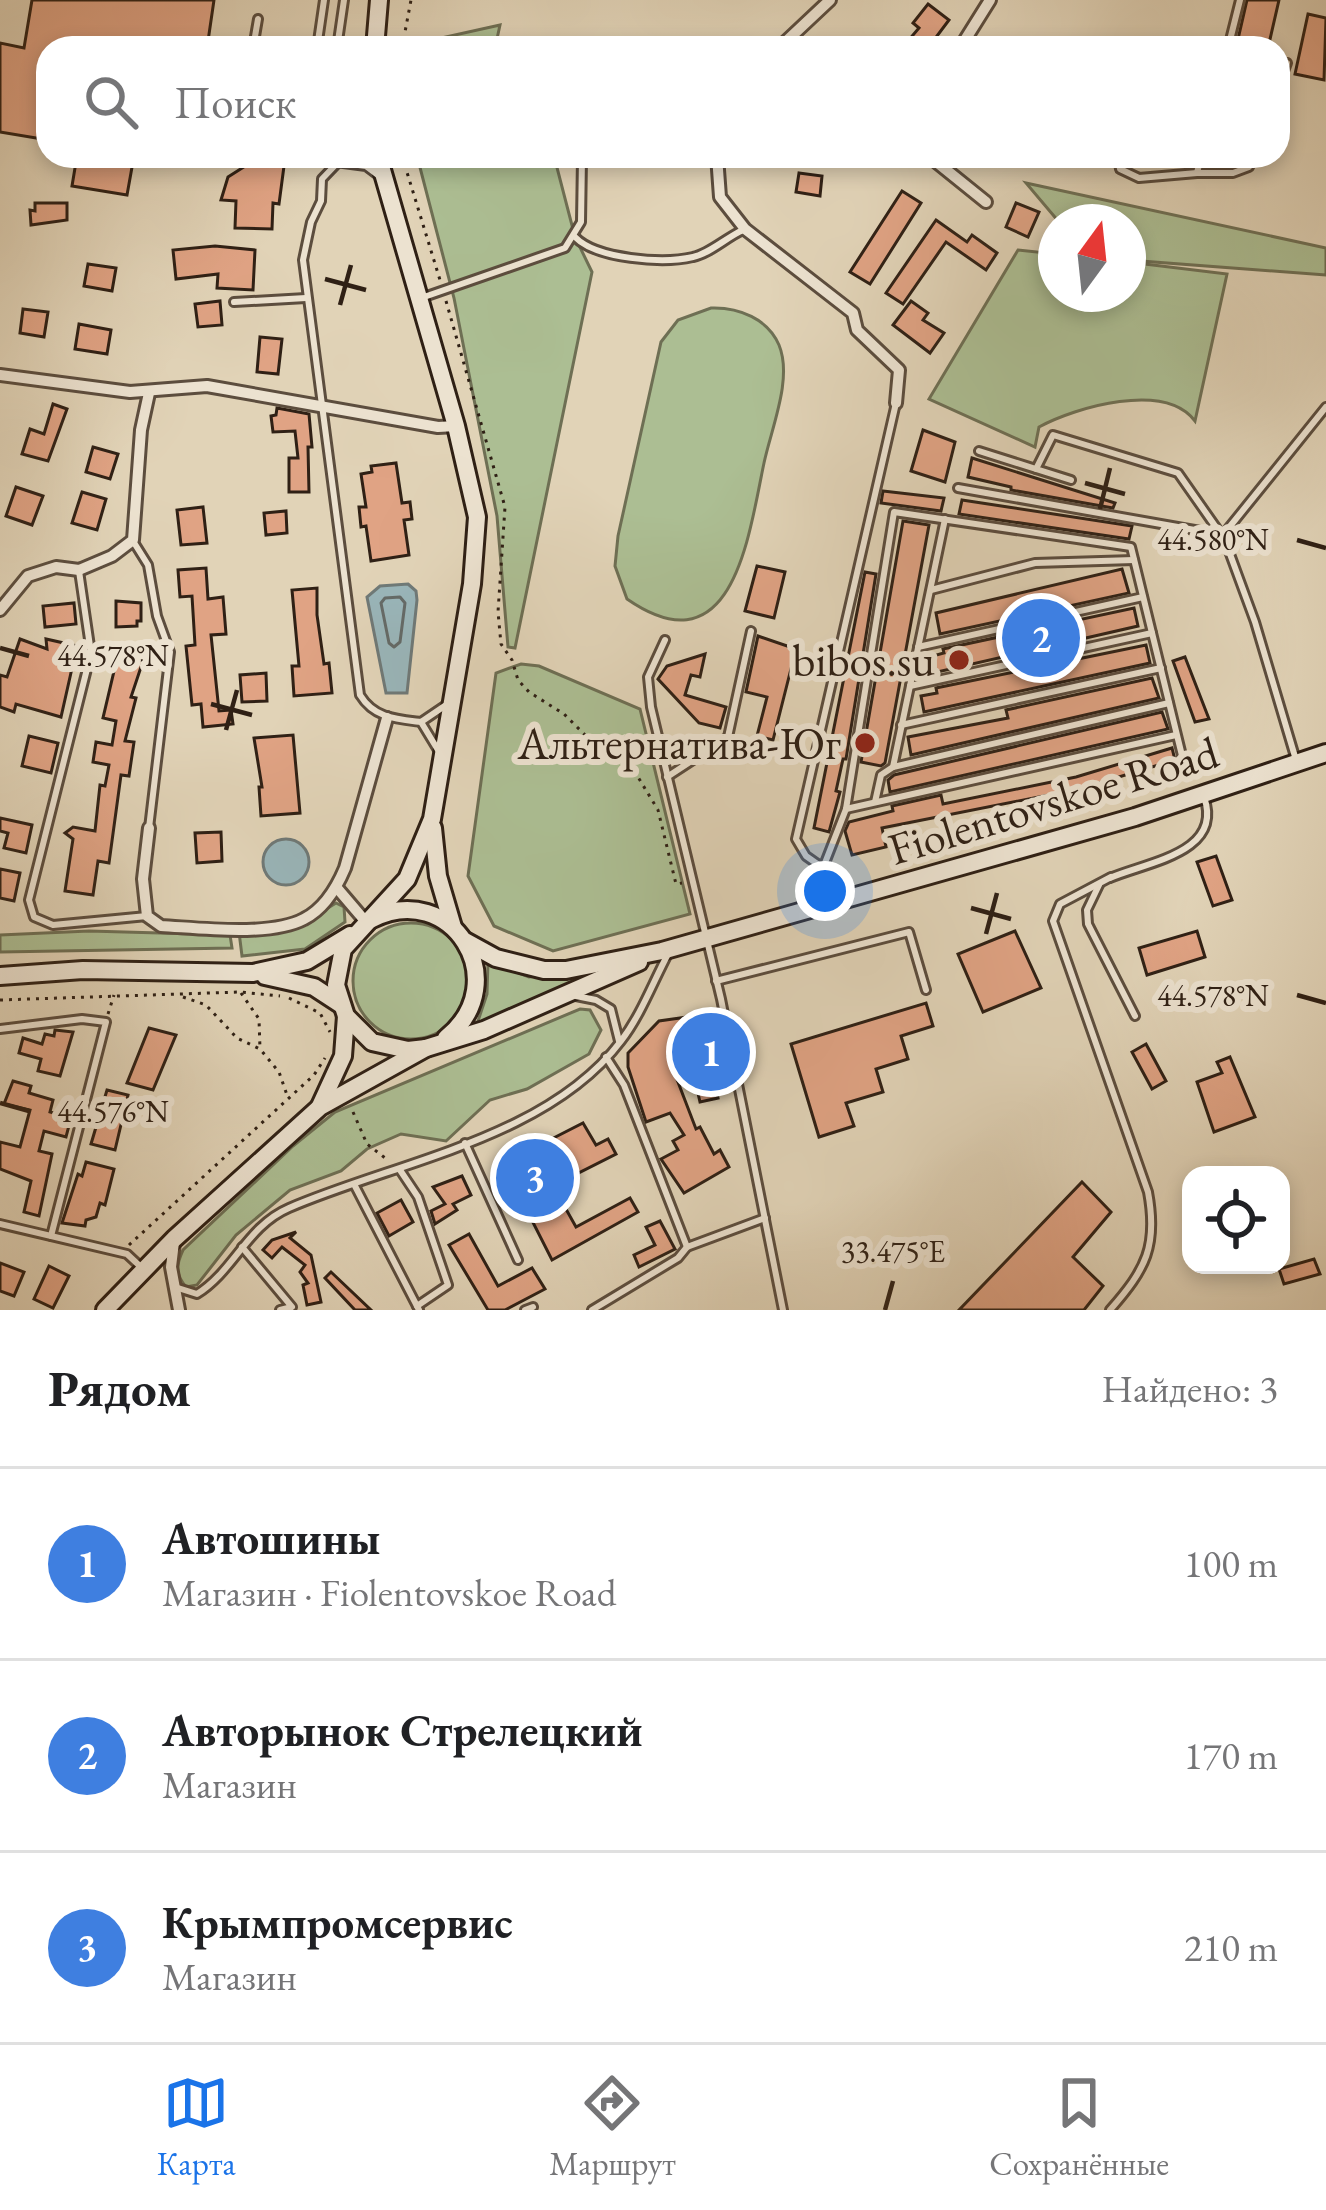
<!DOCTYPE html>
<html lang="ru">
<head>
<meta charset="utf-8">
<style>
  body { margin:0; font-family:"EB Garamond",serif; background:#f6f6f6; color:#202124 }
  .controls { position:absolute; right:36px; bottom:36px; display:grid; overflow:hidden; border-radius:24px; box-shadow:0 6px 18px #0003 }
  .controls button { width:108px; height:108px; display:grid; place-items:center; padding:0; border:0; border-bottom:3px solid #e0e0e0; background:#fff; color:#202124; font:60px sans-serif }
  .compass { position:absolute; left:1038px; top:204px; width:108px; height:108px; border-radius:50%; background:#fff; box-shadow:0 6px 18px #0003; rotate:15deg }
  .you { position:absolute; left:825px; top:891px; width:42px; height:42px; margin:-30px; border:9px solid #fff; border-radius:50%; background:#1a73e8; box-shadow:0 0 0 18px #1a73e833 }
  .badge { display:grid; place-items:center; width:78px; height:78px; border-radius:50%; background:#1a73e8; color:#fff; font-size:39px; font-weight:700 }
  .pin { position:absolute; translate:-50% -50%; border:6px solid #fff; box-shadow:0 3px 12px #0006 }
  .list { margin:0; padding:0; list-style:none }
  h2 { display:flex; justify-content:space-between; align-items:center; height:156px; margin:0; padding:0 48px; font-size:51px }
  h2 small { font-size:39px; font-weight:400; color:#757577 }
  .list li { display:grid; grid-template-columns:78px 1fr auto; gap:36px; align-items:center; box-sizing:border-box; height:192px; padding:0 48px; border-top:3px solid #e0e0e0 }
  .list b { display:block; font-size:45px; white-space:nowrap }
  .list p { margin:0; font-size:39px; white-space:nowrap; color:#757577 }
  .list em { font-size:39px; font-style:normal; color:#757577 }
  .icon { flex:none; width:66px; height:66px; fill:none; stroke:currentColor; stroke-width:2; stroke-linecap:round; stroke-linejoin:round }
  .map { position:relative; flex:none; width:1326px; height:1310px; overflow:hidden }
  .search { position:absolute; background:#fff; box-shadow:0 6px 18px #0003; left:36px; right:36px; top:36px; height:132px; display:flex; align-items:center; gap:30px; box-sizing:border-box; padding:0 42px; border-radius:36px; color:#757577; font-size:45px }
  .sheet { height:732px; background:#fff }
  nav { display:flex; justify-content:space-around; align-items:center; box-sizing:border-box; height:168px; border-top:3px solid #e0e0e0; background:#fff; font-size:33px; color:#757577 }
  nav a { display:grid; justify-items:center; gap:6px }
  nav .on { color:#1a73e8 }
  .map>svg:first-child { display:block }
  .green { fill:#acbe93; stroke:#6e6f54; stroke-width:3 }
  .water { fill:#99b5b9; stroke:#6f7977; stroke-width:3 }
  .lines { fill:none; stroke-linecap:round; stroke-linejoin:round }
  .shore { stroke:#646a67; stroke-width:3 }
  .building { fill:#e0a384; stroke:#2f2015; stroke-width:3 }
  .lane-casing { stroke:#5c4d3e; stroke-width:12 }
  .street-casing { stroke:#5c4d3e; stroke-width:16 }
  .secondary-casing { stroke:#2f2015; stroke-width:22 }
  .path { stroke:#2f2015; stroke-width:3; stroke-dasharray:3 6; stroke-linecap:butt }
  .lane { stroke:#ece2d0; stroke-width:6 }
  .street { stroke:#ece2d0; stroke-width:10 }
  .secondary { stroke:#ece2d0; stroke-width:16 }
  .ticks { fill:none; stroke:#2f2015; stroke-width:4.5 }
  .poi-dot { fill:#8f2418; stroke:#ece2d0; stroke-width:4.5 }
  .labels { text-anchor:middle; stroke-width:12; stroke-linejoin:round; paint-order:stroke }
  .poi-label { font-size:45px; fill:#2f2015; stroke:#ece2d0; text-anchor:end }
  .street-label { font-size:45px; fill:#2f2015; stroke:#ece2d0 }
  .ticks-label { font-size:30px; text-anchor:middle; fill:#2f2015; stroke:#ece2d0; stroke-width:12; stroke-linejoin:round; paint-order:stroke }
</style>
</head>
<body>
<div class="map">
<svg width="1326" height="1310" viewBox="0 0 1326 1310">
  <rect width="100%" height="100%" fill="#e1d3b7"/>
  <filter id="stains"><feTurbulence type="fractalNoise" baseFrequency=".00167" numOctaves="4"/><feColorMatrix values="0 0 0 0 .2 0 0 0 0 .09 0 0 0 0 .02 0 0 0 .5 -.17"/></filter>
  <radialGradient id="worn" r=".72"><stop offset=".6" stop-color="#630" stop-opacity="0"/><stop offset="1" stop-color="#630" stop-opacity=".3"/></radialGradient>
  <g class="green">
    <polygon points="500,25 495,48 428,48 432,40"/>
    <polygon points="417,156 554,156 575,237 592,272 515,648 508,647 497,516 454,298"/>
    <polygon points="1026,183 1326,248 1326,275 1128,260 1128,222 1059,222"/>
    <path d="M1018 250 1056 254V294H1128V262L1227 274 1195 421C1165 381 1076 407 1039 427L1035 447 929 399Z"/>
    <path d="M711 308C739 307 768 319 779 345 793 379 771 429 764 463 749 533 734 673 627 599L615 566 618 536 661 342 678 320Z"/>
    <polygon points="521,664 539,666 640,709 690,914 553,951 494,926 468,876 496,673"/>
    <polygon points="336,903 344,907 345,922 305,949 242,956 239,932 299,926"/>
    <circle cx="411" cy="981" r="58"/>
    <polygon points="89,931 230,935 232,948 0,952 0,935"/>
    <polygon points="488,961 529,977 610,967 477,1024 487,994"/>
    <path d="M580 1009 590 1010 601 1030 589 1054 527 1089 490 1100 446 1141 401 1134 367 1149 341 1171 290 1190 236 1235 197 1285 186 1287C175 1274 176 1265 183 1250L293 1146 335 1112Z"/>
  </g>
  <g class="water">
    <polygon points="408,584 416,591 417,600 407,693 386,693 367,597 380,586"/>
    <circle cx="286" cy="862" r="23"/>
  </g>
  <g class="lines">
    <polygon class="shore" points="400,597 405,603 400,642 394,647 389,643 381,603 385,598"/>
  </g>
  <g class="building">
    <polygon points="32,0 214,0 207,48 48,48 48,140 0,132 0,43 24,48"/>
    <polygon points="1247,0 1279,0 1268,48 1236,48"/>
    <polygon points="928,4 949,20 928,48 902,48 919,28 913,23"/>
    <polygon points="1308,14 1326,18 1324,80 1295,74"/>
    <polygon points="77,156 134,156 127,195 72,186"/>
    <polygon points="250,163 284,166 279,204 273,203 272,229 235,228 236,201 221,200 228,177"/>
    <polygon points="799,173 822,176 820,196 796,192"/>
    <polygon points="902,191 921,203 870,284 850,272"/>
    <polygon points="35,203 67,203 67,220 31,225 30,210 35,211"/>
    <polygon points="1016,203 1039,212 1028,237 1006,227"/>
    <polygon points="936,220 967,242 972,235 997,253 986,270 946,242 903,304 886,293"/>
    <polygon points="215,246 255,250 253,290 217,288 218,274 176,279 173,250"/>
    <polygon points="88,264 116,268 112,291 84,286"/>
    <polygon points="220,301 222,325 198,327 195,304"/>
    <polygon points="911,301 928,313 923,320 944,333 930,353 893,325"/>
    <polygon points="23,309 48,312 44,337 20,333"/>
    <polygon points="79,324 111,330 107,354 75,349"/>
    <polygon points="260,337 282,339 278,374 257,372"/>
    <polygon points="53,404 67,409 48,461 22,454 30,429 44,434"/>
    <polygon points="277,408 309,414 312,447 308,447 309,492 289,492 289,458 298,458 295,431 273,432 271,416 276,415"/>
    <polygon points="923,430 955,442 945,482 911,471"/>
    <polygon points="93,447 118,454 110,479 86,472"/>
    <polygon points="972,458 1115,503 1113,508 1011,490 1011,487 968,477"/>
    <polygon points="396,463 402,503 410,502 412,519 404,520 409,555 371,561 366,526 361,527 359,507 366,507 361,474 372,472 371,466"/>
    <polygon points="16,487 43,496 32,525 6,516"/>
    <polygon points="883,491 944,498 941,511 881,503"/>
    <polygon points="82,492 106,499 97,530 72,523"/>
    <polygon points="962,500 1132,526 1129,539 959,514"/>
    <polygon points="203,507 207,543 181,545 177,510"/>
    <polygon points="286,511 287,533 266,535 264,513"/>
    <polygon points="903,521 929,525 885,763 881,766 861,762"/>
    <polygon points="757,566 785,572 774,618 745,611"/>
    <polygon points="206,568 208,599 223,597 226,634 211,635 219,711 231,710 233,724 203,727 201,704 192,705 186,646 195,645 192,596 180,597 178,570"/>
    <polygon points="1122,569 1129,593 940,634 936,613"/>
    <polygon points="865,572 876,574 846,759 843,759 836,791 840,792 829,832 814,828"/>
    <polygon points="317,588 317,615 324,664 329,663 332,693 294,696 292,666 299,666 292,590"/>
    <polygon points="116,601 141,603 141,621 137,621 137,626 116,627"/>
    <polygon points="74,603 76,624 45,627 43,606"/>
    <polygon points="1134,608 1138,626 933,673 929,657 944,653 943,649"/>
    <polygon points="758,636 796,649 773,740 757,736 767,697 746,692"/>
    <polygon points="20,639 47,649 46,639 77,646 61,717 16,704 14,712 0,707 0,675 7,677"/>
    <polygon points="1146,645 1150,663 924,712 921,696 937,693 936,688"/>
    <polygon points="119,650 140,654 139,660 143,661 131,697 136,698 125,741 134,742 129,776 121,775 109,863 98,861 93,895 65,891 73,839 65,833 73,827 95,831 100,785 105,786 109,765 93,762 96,742 112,745 116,721 103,718"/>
    <polygon points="705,654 700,677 691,675 685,695 726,707 720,728 699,723 658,679 667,666"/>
    <polygon points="1185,657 1209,719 1195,722 1173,661"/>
    <polygon points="266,673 267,701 242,702 240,675"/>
    <polygon points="1152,678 1159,698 911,755 908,737 1008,718 1006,710"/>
    <polygon points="1162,712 1168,729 890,792 888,780 894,775"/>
    <polygon points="293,735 300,813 261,816 259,787 262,787 254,738"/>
    <polygon points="29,736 58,743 51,773 22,766"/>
    <polygon points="1172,748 1175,760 1079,789 882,828 886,847 852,855 845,831 849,822 893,811 892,806 941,795 943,804 1076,777"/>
    <polygon points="0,818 32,825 26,853 4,848 8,833 0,831"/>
    <polygon points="221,832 222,861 197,863 195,833"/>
    <polygon points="1216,856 1232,900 1213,906 1197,862"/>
    <polygon points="0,869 20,873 14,901 0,898"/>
    <polygon points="1015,931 1041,988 983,1012 958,954"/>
    <polygon points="1197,931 1205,957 1147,975 1139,948"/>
    <polygon points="926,1003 933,1026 901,1036 908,1059 876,1069 883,1092 846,1103 854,1126 819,1137 791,1044"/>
    <polygon points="694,1016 696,1031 707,1048 718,1098 700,1102 686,1041 668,1056 696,1129 700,1127 714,1154 720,1150 729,1167 684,1193 661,1159 678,1150 673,1141 684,1135 670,1113 646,1122 628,1067 628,1053 659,1021"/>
    <polygon points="149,1028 176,1035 153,1090 127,1083"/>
    <polygon points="55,1030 73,1032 60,1076 38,1071 41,1059 19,1053 23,1038 42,1044 45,1034 54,1036"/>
    <polygon points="1146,1044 1166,1081 1152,1089 1132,1052"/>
    <polygon points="1230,1057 1255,1117 1214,1132 1197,1082 1222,1073 1217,1062"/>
    <polygon points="13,1081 31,1086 29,1093 53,1100 50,1112 71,1118 66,1137 44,1131 39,1151 52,1154 39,1216 24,1212 31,1181 0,1169 0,1142 20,1147 30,1110 4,1104"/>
    <polygon points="107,1090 128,1095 115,1150 91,1144"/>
    <polygon points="583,1123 596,1145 608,1139 616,1154 553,1186 576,1227 630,1198 638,1212 552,1260 514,1185 542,1171 530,1150"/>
    <polygon points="86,1162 114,1169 105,1205 100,1203 96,1217 86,1220 85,1226 62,1223 78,1174 82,1176"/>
    <polygon points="462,1176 471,1195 453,1204 457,1210 435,1224 431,1211 445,1204 433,1187"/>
    <polygon points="1082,1182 1111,1212 1073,1257 1103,1286 1084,1310 959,1310"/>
    <polygon points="401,1200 413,1222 389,1236 377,1213"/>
    <polygon points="660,1221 675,1249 639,1267 634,1255 655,1245 646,1227"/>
    <polygon points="296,1232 290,1238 311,1255 321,1302 307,1305 303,1285 308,1283 300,1272 305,1265 282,1247 272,1258 263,1250 272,1240"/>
    <polygon points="469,1234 498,1286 532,1268 545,1289 505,1310 488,1310 449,1245"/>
    <polygon points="1314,1259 1320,1274 1284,1284 1279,1269"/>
    <polygon points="0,1263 24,1272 14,1296 0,1291"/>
    <polygon points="49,1266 69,1276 53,1308 34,1299"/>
    <polygon points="331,1272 371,1310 355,1310 325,1278"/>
  </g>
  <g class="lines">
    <defs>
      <g id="lane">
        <polyline points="253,48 258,19"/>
        <polyline points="317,48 324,0"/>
        <polyline points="337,48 344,0"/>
        <polyline points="1228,48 1240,0"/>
        <polyline points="1278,88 1287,63"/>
        <polyline points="290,156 366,166 378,175"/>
        <path d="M344 156 322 179 321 201 311 222 303 260 360 695C374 718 396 719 421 722L449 703"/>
        <polyline points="1118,156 1120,169 1139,178 1197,173"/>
        <polyline points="1201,156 1197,173 1233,173 1249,167 1253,156"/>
        <path d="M575 237C596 259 663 264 693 257 709 254 727 237 743 230"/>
        <polyline points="424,297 565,248 581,222 582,158"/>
        <polyline points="234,302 306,298"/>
        <polyline points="896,403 796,839 806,856 823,868 846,809 894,512 1131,547 1187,776"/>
        <polyline points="979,451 1036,469"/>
        <polyline points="1071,480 1036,469 1053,435 1178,473 1220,533"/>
        <polyline points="958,488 1223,535 1255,622 1296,760"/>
        <polyline points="1223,535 1326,407"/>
        <polyline points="133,541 148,565 157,616 170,652 149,828"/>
        <polyline points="79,571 91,653 29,900 34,917 53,925 147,916"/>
        <polyline points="931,590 1035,563 1134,560"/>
        <polyline points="665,640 648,677 651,707 721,999 783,1310"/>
        <polyline points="918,647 1143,597"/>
        <polyline points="910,686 1152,633"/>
        <polyline points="421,722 438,750"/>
        <polyline points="901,725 1161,668"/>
        <polyline points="893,767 1169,703"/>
        <polyline points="667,777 728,737 751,631"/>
        <polyline points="875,802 881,775 893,767 945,519"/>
        <polyline points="846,809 1176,735"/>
        <path d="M1110 878C1147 862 1224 853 1204 797"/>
        <polyline points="1099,885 1087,910 1088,924 1135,1016"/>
        <polyline points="716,981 909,932 926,990"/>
        <polyline points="576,996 596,1000 611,1009 619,1041"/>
        <polyline points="0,1029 82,1019 106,1022 51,1236"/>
        <polyline points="606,1057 624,1085 687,1247"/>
        <polyline points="465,1143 518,1260"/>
        <polyline points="400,1170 418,1197 448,1285 417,1306"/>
        <polyline points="355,1186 419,1310"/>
        <polyline points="0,1224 127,1254 143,1269"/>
        <polyline points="242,1247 292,1307 280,1310"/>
        <path d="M178 1288 197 1294C234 1271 247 1226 289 1208 395 1162 547 1139 621 1041 641 1015 653 982 669 952"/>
        <polyline points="525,1310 533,1307"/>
        <polyline points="592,1310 678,1258 687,1247 765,1218"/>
        <path d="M1110 1310C1146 1269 1158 1246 1148 1192L1053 921 1060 904 1111 877"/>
      </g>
      <g id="street">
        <polyline points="779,48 830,0"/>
        <polyline points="960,48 990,0"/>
        <polyline points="717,156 720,197 745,229 853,313 857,330 899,370 896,403"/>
        <polyline points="929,156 986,202"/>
        <polyline points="0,375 130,392 207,386 438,427 456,426"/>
        <polyline points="0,610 28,576 56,567 79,570 112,556 133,540 141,430 149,393"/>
        <path d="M149 828 143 879 147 916 161 926C199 928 270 937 304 919 324 909 337 887 345 868L387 718"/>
        <polyline points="337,888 366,922"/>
        <polyline points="174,1242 171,1267 179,1310"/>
      </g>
      <g id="secondary">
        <polyline points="375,48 379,0"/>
        <polyline points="378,156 456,426 477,517 472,584 432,819 407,879 343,949 336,985 346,1016 372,1042 408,1050 426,1048"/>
        <polyline points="433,828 438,876 453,927"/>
        <path d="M372 919C451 879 516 982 446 1038"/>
        <polyline points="465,941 496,958 544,970 566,970 662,951 1135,817 1326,753"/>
        <polyline points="0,976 83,970 253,973 307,961 350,935"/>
        <polyline points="265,976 314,987 340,1004"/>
        <polyline points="320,1106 343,1056 346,1016"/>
        <polyline points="105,1310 174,1239 320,1107 426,1048 484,1030 639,962"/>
      </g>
    </defs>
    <use href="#lane" class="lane-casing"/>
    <use href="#street" class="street-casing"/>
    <use href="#secondary" class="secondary-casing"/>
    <g class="path">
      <polyline points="402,48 411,0"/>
      <polyline points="402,156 440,280"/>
      <polyline points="446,301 505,507 498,612 501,644 512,660 518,680 529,692 564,714 587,737 635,772 658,810 676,884 682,883"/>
      <polyline points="241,993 259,1019 260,1049"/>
      <polyline points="183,997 206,1005 237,1038 260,1049 279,1072 288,1098"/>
      <polyline points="289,998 320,1013 330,1032"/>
      <polyline points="0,1000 240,992 280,996"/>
      <polyline points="108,1014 114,995"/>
      <polyline points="353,1112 367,1144 389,1161"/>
      <polyline points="129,1245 314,1075 325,1058"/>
    </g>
    <use href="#lane" class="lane"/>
    <use href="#street" class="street"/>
    <use href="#secondary" class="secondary"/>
  </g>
  <path class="ticks" d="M325 279 366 290M340 305 351 265M1085 483 1125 494M1100 509 1110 468M1297 540 1326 548M0 648 29 656M211 704 252 715M226 730 237 690M971 908 1011 919M986 934 997 893M1297 995 1326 1003M0 1103 29 1111M885 1310 893 1281"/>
  <g class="poi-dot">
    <circle cx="959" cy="660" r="12"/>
    <circle cx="865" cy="743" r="12"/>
  </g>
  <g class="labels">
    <g class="poi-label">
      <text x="935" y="676">bibos.su</text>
      <text x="841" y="759">Альтернатива-Юг</text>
    </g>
    <g class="street-label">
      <text transform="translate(1053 800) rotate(-17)" y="16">Fiolentovskoe Road</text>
    </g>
  </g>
  <g class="ticks-label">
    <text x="1213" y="550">44.580°N</text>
    <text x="113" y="666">44.578°N</text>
    <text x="1213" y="1006">44.578°N</text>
    <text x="113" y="1122">44.576°N</text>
    <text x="893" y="1262">33.475°E</text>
  </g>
  <rect width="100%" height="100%" filter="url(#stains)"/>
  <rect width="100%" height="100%" fill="url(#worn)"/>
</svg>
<div class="controls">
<button><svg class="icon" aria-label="locate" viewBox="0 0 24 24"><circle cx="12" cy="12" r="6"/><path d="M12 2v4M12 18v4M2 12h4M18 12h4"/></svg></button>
</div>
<svg class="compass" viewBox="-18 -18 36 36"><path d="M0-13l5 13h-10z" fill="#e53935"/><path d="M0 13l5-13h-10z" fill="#757577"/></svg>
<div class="you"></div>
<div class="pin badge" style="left:711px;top:1052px;background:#3f7fe0">1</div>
<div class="pin badge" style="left:1041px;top:638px;background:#3f7fe0">2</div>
<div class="pin badge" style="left:535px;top:1178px;background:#3f7fe0">3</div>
<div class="search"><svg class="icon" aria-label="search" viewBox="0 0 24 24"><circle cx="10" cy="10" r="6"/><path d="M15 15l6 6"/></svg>Поиск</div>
</div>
<section class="sheet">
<h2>Рядом<small>Найдено: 3</small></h2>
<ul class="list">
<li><span class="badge" style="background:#3f7fe0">1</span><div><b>Автошины</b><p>Магазин · Fiolentovskoe Road</p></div><em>100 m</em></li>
<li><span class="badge" style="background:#3f7fe0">2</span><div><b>Авторынок Стрелецкий</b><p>Магазин</p></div><em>170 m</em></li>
<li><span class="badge" style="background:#3f7fe0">3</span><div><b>Крымпромсервис</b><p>Магазин</p></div><em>210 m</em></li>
</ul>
</section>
<nav>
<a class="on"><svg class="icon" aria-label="map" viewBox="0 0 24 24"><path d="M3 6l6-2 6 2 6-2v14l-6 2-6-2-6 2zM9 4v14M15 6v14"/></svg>Карта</a>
<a><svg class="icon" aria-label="directions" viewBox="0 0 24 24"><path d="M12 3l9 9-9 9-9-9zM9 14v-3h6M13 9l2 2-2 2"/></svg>Маршрут</a>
<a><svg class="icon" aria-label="saved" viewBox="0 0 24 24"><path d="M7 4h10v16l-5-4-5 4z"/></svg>Сохранённые</a>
</nav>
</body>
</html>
